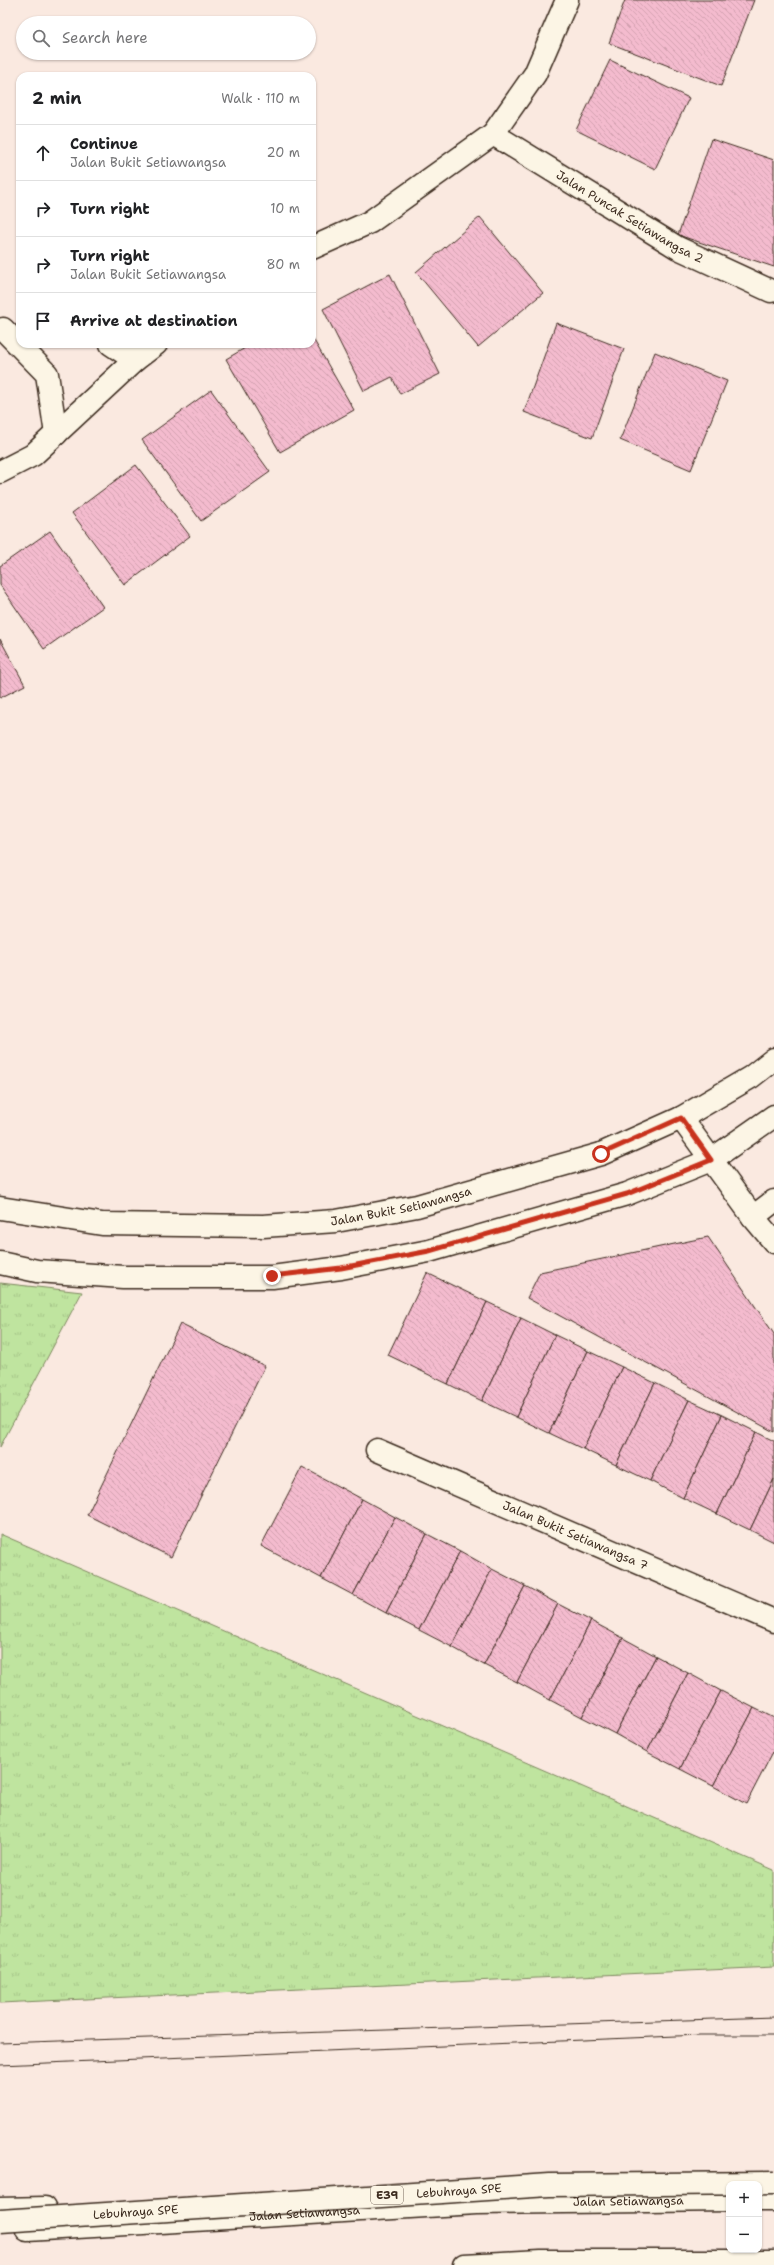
<!DOCTYPE html>
<html lang="en">
<head>
<meta charset="utf-8">
<style>
  body { margin:0; font-family:"Shantell Sans",sans-serif; background:#f6f6f6; color:#202124 }
  .controls { position:absolute; right:12px; bottom:12px; display:grid; overflow:hidden; border-radius:8px; box-shadow:0 1px 3px #0004 }
  .controls button { width:36px; height:36px; display:grid; place-items:center; padding:0; border:0; border-bottom:1px solid #e0e0e0; background:#fff; color:#202124; font:20px sans-serif }
  .stop { position:absolute; width:12px; height:12px; margin:-9px; border:3px solid #c8321e; border-radius:50%; background:#fff }
  .stop.end { background:#c8321e; border-color:#fff; box-shadow:0 1px 4px #0008 }
  .list { margin:0; padding:0; list-style:none }
  h2 { display:flex; justify-content:space-between; align-items:center; height:52px; margin:0; padding:0 16px; font-size:17px }
  h2 small { font-size:13px; font-weight:400; color:#757577 }
  .list li { display:grid; grid-template-columns:26px 1fr auto; gap:12px; align-items:center; box-sizing:border-box; height:56px; padding:0 16px; border-top:1px solid #e0e0e0 }
  .list b { display:block; font-size:15px; white-space:nowrap }
  .list p { margin:0; font-size:13px; white-space:nowrap; color:#757577 }
  .list em { font-size:13px; font-style:normal; color:#757577 }
  .icon { flex:none; width:22px; height:22px; fill:none; stroke:currentColor; stroke-width:2; stroke-linecap:round; stroke-linejoin:round }
  .map { position:relative; flex:none; width:774px; height:2265px; overflow:hidden }
  .search { position:absolute; background:#fff; box-shadow:0 1px 3px #0004; left:16px; top:16px; width:300px; height:44px; display:flex; align-items:center; gap:10px; box-sizing:border-box; padding:0 14px; border-radius:22px; color:#757577; font-size:15px }
  .panel { position:absolute; background:#fff; box-shadow:0 1px 3px #0004; left:16px; top:72px; width:300px; height:276px; border-radius:12px }
  .map>svg:first-child { display:block }
  .grass { fill:url(#grass-tufts); stroke:#7d875e }
  .building { fill:url(#building-back-hatch); stroke:#3b2a1e }
  .lines { fill:none; stroke-linecap:round; stroke-linejoin:round }
  .service-casing { stroke:#3b2a1e; stroke-width:25 }
  .minor-casing { stroke:#3b2a1e; stroke-width:25 }
  .tertiary-casing { stroke:#3b2a1e; stroke-width:25 }
  .primary-casing { stroke:#3b2a1e; stroke-width:25 }
  .motorway-casing { stroke:#3b2a1e; stroke-width:25 }
  .service { stroke:#fcf5e5; stroke-width:22 }
  .minor { stroke:#fcf5e5; stroke-width:22 }
  .tertiary { stroke:#fcf5e5; stroke-width:22 }
  .primary { stroke:#fcf5e5; stroke-width:22 }
  .motorway { stroke:#fcf5e5; stroke-width:22 }
  .tram { stroke:#3b2a1e; stroke-width:1 }
  .motorway-bridge-casing { stroke:#3b2a1e; stroke-width:25; stroke-linecap:butt }
  .motorway-bridge { stroke:#fcf5e5; stroke-width:22 }
  .route { stroke:#c8321e; stroke-width:5 }
  .labels { text-anchor:middle; stroke-width:3; stroke-linejoin:round; paint-order:stroke }
  .shield { fill:#fcf5e5; stroke:#75675a; stroke-width:1 }
  .shield-label { font-size:11px; font-weight:bold; fill:#3b2a1e }
  .street-label { font-size:12px; fill:#3b2a1e; stroke:#fcf5e5 }
</style>
</head>
<body>
<div class="map">
<svg width="774" height="2265" viewBox="0 0 774 2265">
  <defs>
    <pattern id="grass-tufts" width="24" height="20" patternUnits="userSpaceOnUse"><rect width="24" height="20" fill="#bfe49f"/><path d="M3 7l-1-3M5 7V3M7 7l1-3M15 17l-1-3M17 17v-4M19 17l1-3" fill="none" stroke="#a5c488"/></pattern>
    <pattern id="building-back-hatch" width="6" height="6" patternUnits="userSpaceOnUse"><rect width="6" height="6" fill="#f4bbce"/><path d="M-1 5l2 2M0 0l6 6M5-1l2 2" fill="none" stroke="#d2a1b0"/></pattern>
  </defs>
  <rect width="100%" height="100%" fill="#fae9e0"/>
  <filter id="ink" filterUnits="userSpaceOnUse"><feTurbulence type="fractalNoise" baseFrequency=".025" numOctaves="2"/><feDisplacementMap in="SourceGraphic" scale="8" xChannelSelector="R" yChannelSelector="G"/><feConvolveMatrix kernelMatrix="1 2 1 2 8 2 1 2 1" color-interpolation-filters="sRGB"/></filter>
  <g filter="url(#ink)">
    <g class="grass">
      <polygon points="0,1283 82,1292 0,1447"/>
      <polygon points="0,1534 774,1870 774,1967 0,2003"/>
    </g>
    <g class="building">
      <polygon points="625,0 754,0 721,86 609,43"/>
      <polygon points="610,60 689,98 655,169 576,130"/>
      <polygon points="711,139 774,160 774,267 678,235"/>
      <polygon points="480,217 543,293 478,347 416,272"/>
      <polygon points="390,274 440,374 400,394 392,377 364,391 323,309"/>
      <polygon points="556,323 624,349 592,438 524,412"/>
      <polygon points="312,337 354,410 280,452 226,359 252,344 312,344"/>
      <polygon points="655,352 727,381 691,470 620,440"/>
      <polygon points="211,390 270,472 201,521 142,440"/>
      <polygon points="136,465 190,536 125,585 72,513"/>
      <polygon points="50,531 103,607 44,649 0,585 0,566"/>
      <polygon points="0,639 25,685 0,698"/>
      <polygon points="708,1237 774,1334 774,1432 527,1298 540,1272"/>
      <polygon points="427,1273 487,1302 448,1384 388,1355"/>
      <polygon points="487,1302 521,1318 482,1401 448,1384"/>
      <polygon points="521,1318 555,1335 516,1417 482,1401"/>
      <polygon points="180,1324 265,1366 171,1557 87,1515"/>
      <polygon points="555,1335 588,1351 549,1433 516,1417"/>
      <polygon points="588,1351 622,1367 583,1449 549,1433"/>
      <polygon points="622,1367 655,1383 616,1465 583,1449"/>
      <polygon points="655,1383 689,1400 650,1481 616,1465"/>
      <polygon points="689,1400 722,1415 683,1498 650,1481"/>
      <polygon points="722,1415 756,1432 717,1514 683,1498"/>
      <polygon points="756,1432 774,1441 774,1479 750,1530 717,1514"/>
      <polygon points="302,1467 362,1499 321,1578 261,1546"/>
      <polygon points="774,1479 774,1542 750,1530"/>
      <polygon points="362,1499 395,1517 353,1595 321,1578"/>
      <polygon points="395,1517 427,1534 386,1613 353,1595"/>
      <polygon points="427,1534 460,1551 419,1630 386,1613"/>
      <polygon points="460,1551 492,1569 452,1647 419,1630"/>
      <polygon points="492,1569 525,1586 484,1665 452,1647"/>
      <polygon points="525,1586 558,1604 517,1682 484,1665"/>
      <polygon points="558,1604 591,1621 550,1700 517,1682"/>
      <polygon points="591,1621 623,1638 582,1717 550,1700"/>
      <polygon points="623,1638 656,1656 615,1734 582,1717"/>
      <polygon points="656,1656 688,1673 647,1752 615,1734"/>
      <polygon points="688,1673 721,1691 680,1769 647,1752"/>
      <polygon points="721,1691 754,1708 713,1786 680,1769"/>
      <polygon points="754,1708 774,1718 774,1750 746,1804 713,1786"/>
    </g>
    <g class="lines">
      <defs>
        <g id="service">
          <polyline points="3,329 47,374 56,434"/>
          <polyline points="111,344 135,360"/>
        </g>
        <g id="minor">
          <path id="s1" d="M493 134 678 248 771 291"/>
          <polyline points="312,248 370,222 493,134 535,74 567,0"/>
          <polyline points="0,472 33,455 135,360 156,344"/>
          <polyline points="681,1118 753,1217 774,1242"/>
          <polyline points="753,1217 774,1201"/>
          <path id="s2" d="M377 1450 774 1621"/>
        </g>
        <g id="tertiary">
          <path id="s3" d="M0 1208 102 1224 263 1226 336 1221 417 1206 601 1154 681 1118 751 1077 774 1059"/>
          <polyline points="0,1263 37,1271 123,1277 272,1277 341,1268 429,1251 627,1194 711,1160 774,1116"/>
        </g>
        <g id="primary">
          <polyline points="759,2200 774,2200"/>
          <polyline points="0,2209 45,2208"/>
          <path id="s4" d="M27 2230 476 2203 729 2200"/>
        </g>
        <polyline id="motorway" points="464,2265 541,2261 774,2261"/>
      </defs>
      <use href="#service" class="service-casing"/>
      <use href="#minor" class="minor-casing"/>
      <use href="#tertiary" class="tertiary-casing"/>
      <use href="#primary" class="primary-casing"/>
      <use href="#motorway" class="motorway-casing"/>
      <use href="#service" class="service"/>
      <use href="#minor" class="minor"/>
      <use href="#tertiary" class="tertiary"/>
      <use href="#primary" class="primary"/>
      <use href="#motorway" class="motorway"/>
      <g class="tram">
        <polyline points="0,2043 774,2017"/>
        <polyline points="0,2065 700,2035 774,2035"/>
      </g>
      <defs>
        <g id="motorway-bridge">
          <path id="s5" d="M0 2221 549 2185 774 2183"/>
        </g>
      </defs>
      <use href="#motorway-bridge" class="motorway-bridge-casing"/>
      <use href="#motorway-bridge" class="motorway-bridge"/>
    </g>
  </g>
  <g class="lines" filter="url(#ink)">
    <polyline class="route" points="272,1276 341,1268 429,1251 627,1194 711,1160 681,1118 601,1154"/>
  </g>
  <g class="labels">
    <rect class="shield" x="371" y="2186" width="32" height="18" rx="3"/>
    <g class="shield-label">
      <text x="387" y="2199">E39</text>
    </g>
    <g class="street-label">
      <text dy="4" stroke="none"><textPath href="#s1" startOffset="160">Jalan Puncak Setiawangsa 2</textPath></text>
      <text dy="4" stroke="none"><textPath href="#s3" startOffset="404">Jalan Bukit Setiawangsa</textPath></text>
      <text dy="4" stroke="none"><textPath href="#s2" startOffset="216">Jalan Bukit Setiawangsa 7</textPath></text>
      <text dy="4" stroke="none"><textPath href="#s5" startOffset="460">Lebuhraya SPE</textPath></text>
      <text dy="4" stroke="none"><textPath href="#s4" startOffset="602">Jalan Setiawangsa</textPath></text>
      <text dy="4" stroke="none"><textPath href="#s5" startOffset="136">Lebuhraya SPE</textPath></text>
      <text dy="4" stroke="none"><textPath href="#s4" startOffset="278">Jalan Setiawangsa</textPath></text>
    </g>
  </g>
</svg>
<div class="controls">
<button>+</button>
<button>−</button>
</div>
<div class="stop" style="left:601px;top:1154px"></div>
<div class="stop end" style="left:272px;top:1276px"></div>
<div class="search"><svg class="icon" aria-label="search" viewBox="0 0 24 24"><circle cx="10" cy="10" r="6"/><path d="M15 15l6 6"/></svg>Search here</div>
<section class="panel">
<h2>2 min<small>Walk · 110 m</small></h2>
<ul class="list">
<li><svg class="icon" aria-label="ahead" viewBox="0 0 24 24"><path d="M12 20V5M6 11l6-6 6 6"/></svg><div><b>Continue</b><p>Jalan Bukit Setiawangsa</p></div><em>20 m</em></li>
<li><svg class="icon" aria-label="right" viewBox="0 0 24 24"><path d="M7 20v-9h11M14 6l5 5-5 5"/></svg><div><b>Turn right</b></div><em>10 m</em></li>
<li><svg class="icon" aria-label="right" viewBox="0 0 24 24"><path d="M7 20v-9h11M14 6l5 5-5 5"/></svg><div><b>Turn right</b><p>Jalan Bukit Setiawangsa</p></div><em>80 m</em></li>
<li><svg class="icon" aria-label="arrive" viewBox="0 0 24 24"><path d="M6 21V4h12l-3 4 3 4H6"/></svg><div><b>Arrive at destination</b></div></li>
</ul>
</section>
</div>
</body>
</html>
